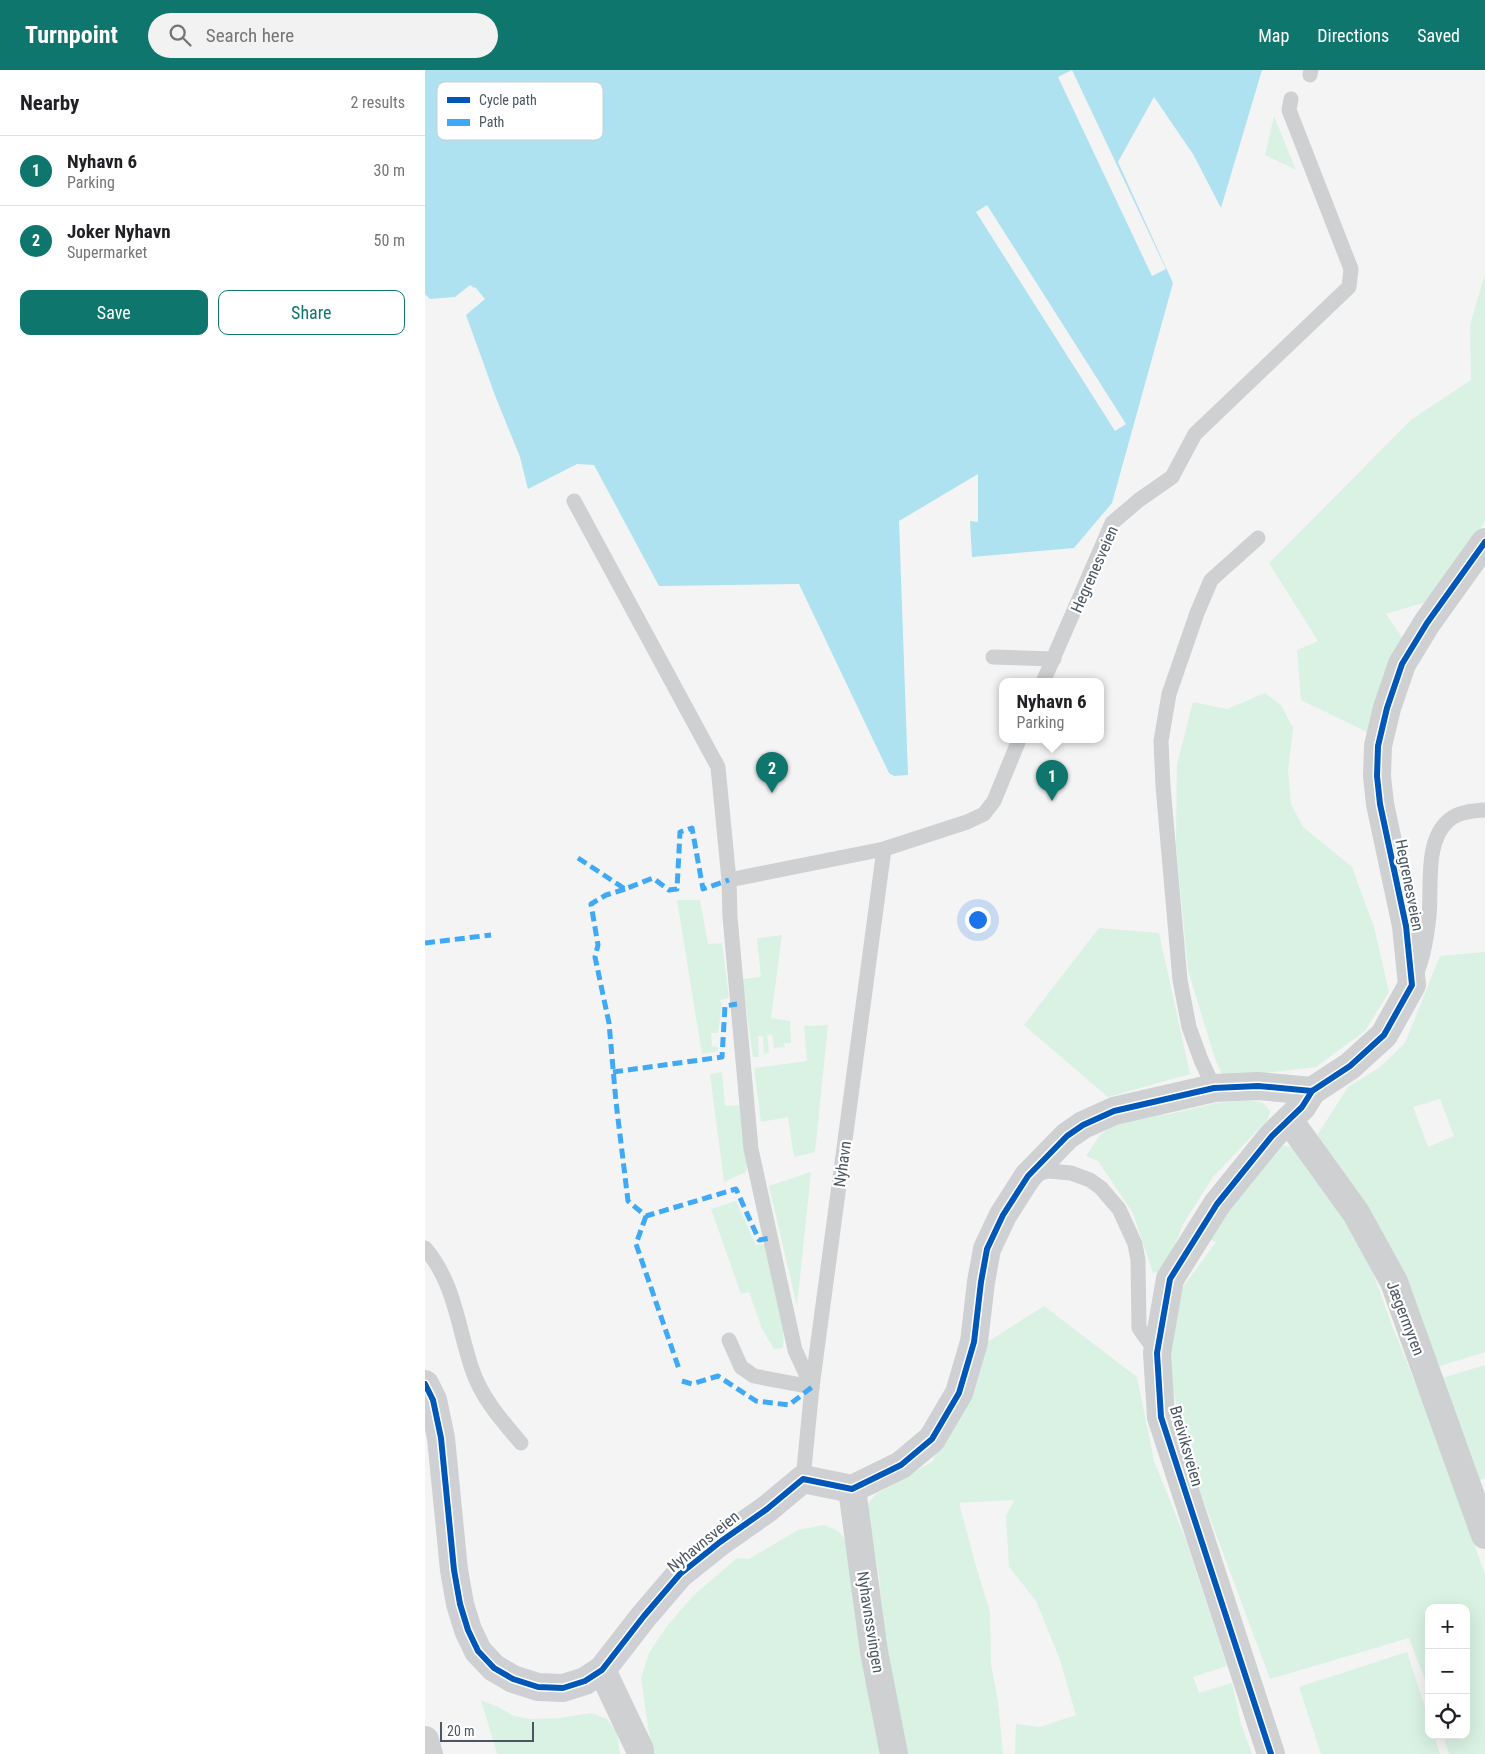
<!DOCTYPE html>
<html lang="en">
<head>
<meta charset="utf-8">
<style>
  body { margin:0; font-family:"Roboto Condensed",sans-serif; background:#f2f2f2; color:#202124 }
  .controls { position:absolute; right:15px; bottom:15px; display:grid; overflow:hidden; border-radius:10px; box-shadow:0 5px 20px #0002 }
  .controls button { width:45px; height:45px; display:grid; place-items:center; padding:0; border:0; border-bottom:1px solid #e0e0e0; background:#fff; color:#202124; font:25px sans-serif }
  .scale { position:absolute; left:15px; bottom:12px; width:94px; box-sizing:border-box; padding-left:5px; border:2px solid #4a5661; border-top:0; font-size:14px; line-height:18px; white-space:nowrap; color:#4a5661; -webkit-text-stroke:4px #fff; paint-order:stroke }
  .you { position:absolute; left:552px; top:849px; width:18px; height:18px; margin:-12px; border:4px solid #fff; border-radius:50%; background:#1a73e8; box-shadow:0 0 0 8px #1a73e833 }
  .badge { display:grid; place-items:center; width:32px; height:32px; border-radius:50%; background:#0f766e; color:#fff; font-size:16px; font-weight:700 }
  .pin { position:absolute; translate:-50% -41px; filter:drop-shadow(0 1px 2px #0008) }
  .pin::after { content:''; position:absolute; top:26px; width:18px; height:15px; background:inherit; clip-path:polygon(0 0,100% 0,50% 100%) }
  .popup { position:absolute; left:574px; top:608px; width:105px; height:65px; box-sizing:border-box; display:grid; place-content:center; border-radius:10px; background:#fff; filter:drop-shadow(0 1px 4px #0005); font-size:16px; white-space:nowrap; color:#757577 }
  .popup b { font-size:19px; color:#202124 }
  .popup::after { content:''; position:absolute; left:50%; top:100%; margin-left:-10px; border:10px solid transparent; border-top-color:#fff }
  .list { margin:0; padding:0; list-style:none }
  h2 { display:flex; justify-content:space-between; align-items:center; height:65px; margin:0; padding:0 20px; font-size:21px }
  h2 small { font-size:16px; font-weight:400; color:#757577 }
  .list li { display:grid; grid-template-columns:32px 1fr auto; gap:15px; align-items:center; box-sizing:border-box; height:70px; padding:0 20px; border-top:1px solid #e0e0e0 }
  .list b { display:block; font-size:19px; white-space:nowrap }
  .list p { margin:0; font-size:16px; white-space:nowrap; color:#757577 }
  .list em { font-size:16px; font-style:normal; color:#757577 }
  .actions { display:flex; gap:10px; padding:15px 20px }
  .actions a { flex:1; padding:11px 0; border:1px solid #0f766e; border-radius:10px; text-align:center; font-size:18px; color:#0f766e }
  .actions .main { background:#0f766e; color:#fff }
  .icon { flex:none; width:28px; height:28px; fill:none; stroke:currentColor; stroke-width:2; stroke-linecap:round; stroke-linejoin:round }
  .map { position:relative; flex:none; width:1060px; height:1684px; overflow:hidden }
  header { display:flex; align-items:center; gap:30px; box-sizing:border-box; height:70px; padding:0 25px; background:#0f766e; color:#fff }
  header strong { font-size:24px }
  nav { display:flex; gap:28px; margin-inline-start:auto; font-size:18px }
  .search { width:350px; height:45px; background:#f2f2f2; display:flex; align-items:center; gap:12px; box-sizing:border-box; padding:0 18px; border-radius:28px; color:#757577; font-size:19px }
  main { display:flex }
  aside { flex:1; background:#fff }
  .map>svg:first-child { display:block }
  .green { fill:#d9f2e3; fill-rule:evenodd }
  .water { fill:#aee2f0 }
  .pier { fill:#f4f4f4 }
  .lines { fill:none; stroke-linecap:round; stroke-linejoin:round }
  .lane { stroke:#ced0d2; stroke-width:15 }
  .street { stroke:#ced0d2; stroke-width:28 }
  .secondary { stroke:#ced0d4; stroke-width:28 }
  .quiet { stroke:#3fa9f5; stroke-width:5; stroke-dasharray:10 5; stroke-linecap:butt }
  .cycleway-casing { stroke:#fff; stroke-width:9 }
  .cycleway { stroke:#0057b8; stroke-width:6 }
  .labels { text-anchor:middle; stroke-width:4.5; stroke-linejoin:round; paint-order:stroke }
  .street-label { font-size:16px; fill:#4a5661; stroke:#fff }
  .key { fill:#fff; stroke:#c9ccd0; stroke-width:1 }
  .key-label { font-size:14px; fill:#4a5661 }
</style>
</head>
<body>
<header>
<strong>Turnpoint</strong>
<div class="search"><svg class="icon" aria-label="search" viewBox="0 0 24 24"><circle cx="10" cy="10" r="6"/><path d="M15 15l6 6"/></svg>Search here</div>
<nav><a>Map</a><a>Directions</a><a>Saved</a></nav>
</header>
<main>
<aside>
<h2>Nearby<small>2 results</small></h2>
<ul class="list">
<li><span class="badge">1</span><div><b>Nyhavn 6</b><p>Parking</p></div><em>30 m</em></li>
<li><span class="badge">2</span><div><b>Joker Nyhavn</b><p>Supermarket</p></div><em>50 m</em></li>
</ul>
<div class="actions"><a class="main">Save</a><a>Share</a></div>
</aside>
<div class="map">
<svg width="1060" height="1684" viewBox="0 0 1060 1684">
  <rect width="100%" height="100%" fill="#f4f4f4"/>
  <g class="green">
    <polygon points="849,46 871,100 840,85"/>
    <polygon points="1060,204 1060,451 1017,518 998,533 961,544 978,569 944,663 876,630 872,580 893,571 844,493 987,349 1046,310 1045,255"/>
    <polygon points="840,623 856,635 868,658 863,700 866,734 878,757 927,797 949,857 964,922 940,961 891,997 815,1006 797,1004 790,989 763,900 751,774 752,694 768,632 802,639"/>
    <polygon points="252,830 275,830 283,874 297,873 304,928 295,930 297,936 293,963 286,963 287,976 293,977 293,981 277,984"/>
    <polygon points="674,858 734,863 765,1004 683,1027 599,955"/>
    <polygon points="357,865 346,948 365,951 366,973 359,973 360,977 349,978 347,964 342,965 344,983 339,984 338,967 333,966 334,987 328,987 317,909 336,907 332,868"/>
    <path d="M1060 882V1282L1012 1297 893 1079V1064L923 1017 954 998 980 973 1015 886ZM1015 1029 1029 1066 1003 1077 988 1037Z"/>
    <polygon points="403,955 390,1082 369,1087 363,1047 336,1052 329,998 382,991 379,956"/>
    <polygon points="297,1002 300,1036 317,1035 324,1092 321,1102 299,1112 285,1004"/>
    <polygon points="825,1030 838,1033 845,1041 843,1049 788,1107 758,1154 740,1201 728,1203 708,1143 673,1091 661,1086 675,1065 695,1050 745,1044 791,1033"/>
    <polygon points="856,1075 870,1078 934,1163 968,1258 1013,1370 1060,1505 1060,1684 1024,1684 1018,1665 1041,1665 1041,1538 1004,1538 1004,1620 984,1568 845,1609 763,1389 742,1292 757,1218 791,1172 778,1167"/>
    <polygon points="386,1102 372,1236 344,1116"/>
    <polygon points="311,1131 331,1175 340,1174 359,1257 358,1278 349,1279 337,1259 324,1222 316,1224 286,1139"/>
    <polygon points="619,1236 712,1307 729,1391 762,1473 802,1596 768,1607 774,1623 807,1613 816,1654 827,1684 590,1684 591,1654 615,1657 651,1645 635,1590 611,1531 584,1497 581,1446 589,1430 534,1433 551,1496 565,1542 566,1594 573,1632 578,1684 478,1684 464,1607 454,1507 442,1435 451,1424 508,1391 517,1361 561,1273"/>
    <polygon points="1060,1295 1060,1408 1050,1412 1014,1309"/>
    <path d="M398 1455C419 1461 418 1466 426 1485L455 1684H227L216 1608 224 1583 242 1556 268 1526 312 1488 324 1489 373 1460Z"/>
    <polygon points="982,1582 1004,1650 1004,1665 1009,1665 1015,1684 896,1684 874,1617"/>
    <polygon points="56,1630 73,1637 89,1646 106,1649 134,1648 167,1643 182,1649 192,1662 195,1684 72,1684"/>
  </g>
  <polygon class="water" points="0,0 837,0 796,138 768,84 729,27 693,92 748,213 687,433 649,478 547,487 545,451 553,452 553,404 474,451 483,705 469,706 464,703 374,514 234,516 169,395 152,394 103,419 95,387 71,328 41,245 60,229 50,217 49,218 45,215 30,227 5,229 0,224"/>
  <g class="pier">
    <polygon points="647,0 741,199 727,206 633,7"/>
    <polygon points="562,135 701,354 690,361 551,142"/>
  </g>
  <g class="lines">
    <g class="lane">
      <polyline points="885,5 886,0"/>
      <polyline points="149,431 293,697 304,810 305,847 326,1079 370,1280 387,1317"/>
      <polyline points="568,587 629,589"/>
      <polyline points="618,612 687,453 714,430 747,407 770,364 924,217 926,199 864,40 866,29"/>
      <polyline points="304,810 459,779 542,752 559,744 569,731 594,670"/>
      <path d="M992 902C999 885 1002 865 1004 846 1007 817 999 771 1024 750 1033 742 1048 741 1060 740"/>
      <polyline points="789,1018 776,990 764,957 755,910 738,716 736,671 744,624 772,543 786,510 833,468"/>
      <polyline points="607,1105 624,1101 646,1103 665,1110 676,1118 694,1139 710,1174 713,1190 714,1258 732,1283"/>
      <path d="M0 1178C30 1213 33 1258 47 1299 56 1327 77 1351 96 1373"/>
      <polyline points="304,1270 316,1297 329,1306 387,1317"/>
      <polyline points="378,1409 387,1317 459,779"/>
    </g>
    <g class="street">
      <polyline points="864,1050 931,1143 969,1212 1060,1465"/>
      <polyline points="603,1106 642,1066 658,1055 689,1041 789,1018 833,1016 887,1021 925,996 959,965 987,915 981,856 955,734 952,706 953,676 962,638 977,594 1002,553 1060,472"/>
      <polyline points="427,1419 449,1582 469,1684"/>
      <polyline points="177,1600 215,1680 215,1684"/>
      <polyline points="0,1670 4,1684"/>
      <polyline points="846,1684 736,1347 732,1283 745,1209 792,1134 847,1066 877,1037 887,1021"/>
    </g>
    <polyline class="secondary" points="0,1314 8,1330 16,1368 29,1500 35,1534 43,1560 53,1581 69,1598 88,1609 113,1617 138,1618 160,1611 177,1600 219,1546 255,1504 295,1472 342,1439 378,1409 427,1419 476,1395 507,1369 534,1323 549,1272 556,1212 562,1179 578,1145 603,1106"/>
    <g class="quiet">
      <polyline points="153,788 200,819 228,808 244,820 252,819 255,762 267,758 278,819 304,810"/>
      <polyline points="200,819 181,825 166,834 173,875 170,887 184,953 191,1032 203,1131 221,1146 311,1119 334,1170 346,1168"/>
      <polyline points="0,873 66,865"/>
      <polyline points="188,1002 297,987 300,936 312,934"/>
      <polyline points="221,1146 211,1174 254,1299"/>
      <polyline points="257,1311 267,1314 293,1306 331,1331 364,1335 387,1317"/>
    </g>
    <defs>
      <g id="cycleway">
        <polyline points="0,1314 8,1330 16,1368 29,1500 35,1534 43,1560 53,1581 69,1598 88,1609 113,1617 138,1618 160,1611 177,1600 219,1546 255,1504 295,1472 342,1439 378,1409 427,1419 476,1395 507,1369 534,1323 549,1272 556,1212 562,1179 578,1145 603,1106 642,1066 658,1055 689,1041 789,1018 833,1016 887,1021 925,996 959,965 987,915 981,856 955,734 952,706 953,676 962,638 977,594 1002,553 1060,472"/>
        <polyline points="846,1684 736,1347 732,1283 745,1209 792,1134 847,1066 877,1037 887,1021"/>
      </g>
    </defs>
    <use href="#cycleway" class="cycleway-casing"/>
    <use href="#cycleway" class="cycleway"/>
  </g>
  <g class="labels">
    <g class="street-label">
      <text transform="translate(669 499) rotate(-66)" y="6">Hegrenesveien</text>
      <text transform="translate(985 815) rotate(79)" y="6">Hegrenesveien</text>
      <text transform="translate(417 1094) rotate(-82)" y="6">Nyhavn</text>
      <text transform="translate(981 1248) rotate(69)" y="6">Jægermyren</text>
      <text transform="translate(762 1376) rotate(74)" y="6">Breiviksveien</text>
      <text transform="translate(278 1471) rotate(-39)" y="6">Nyhavnsveien</text>
      <text transform="translate(446 1552) rotate(81)" y="6">Nyhavnssvingen</text>
    </g>
  </g>
  <rect x="12" y="12" width="166" height="58" rx="8" class="key"/>
  <rect x="22" y="27" width="23" height="6" fill="#0057b8"/>
  <rect x="22" y="49" width="23" height="7" fill="#3fa9f5"/>
  <g class="key-label">
    <text x="54" y="35">Cycle path</text>
    <text x="54" y="57">Path</text>
  </g>
</svg>
<div class="controls">
<button>+</button>
<button>−</button>
<button><svg class="icon" aria-label="locate" viewBox="0 0 24 24"><circle cx="12" cy="12" r="6"/><path d="M12 2v4M12 18v4M2 12h4M18 12h4"/></svg></button>
</div>
<div class="scale">20 m</div>
<div class="you"></div>
<div class="pin badge" style="left:627px;top:731px">1</div>
<div class="popup"><b>Nyhavn 6</b>Parking</div>
<div class="pin badge" style="left:347px;top:723px">2</div>
</div>
</main>
</body>
</html>
